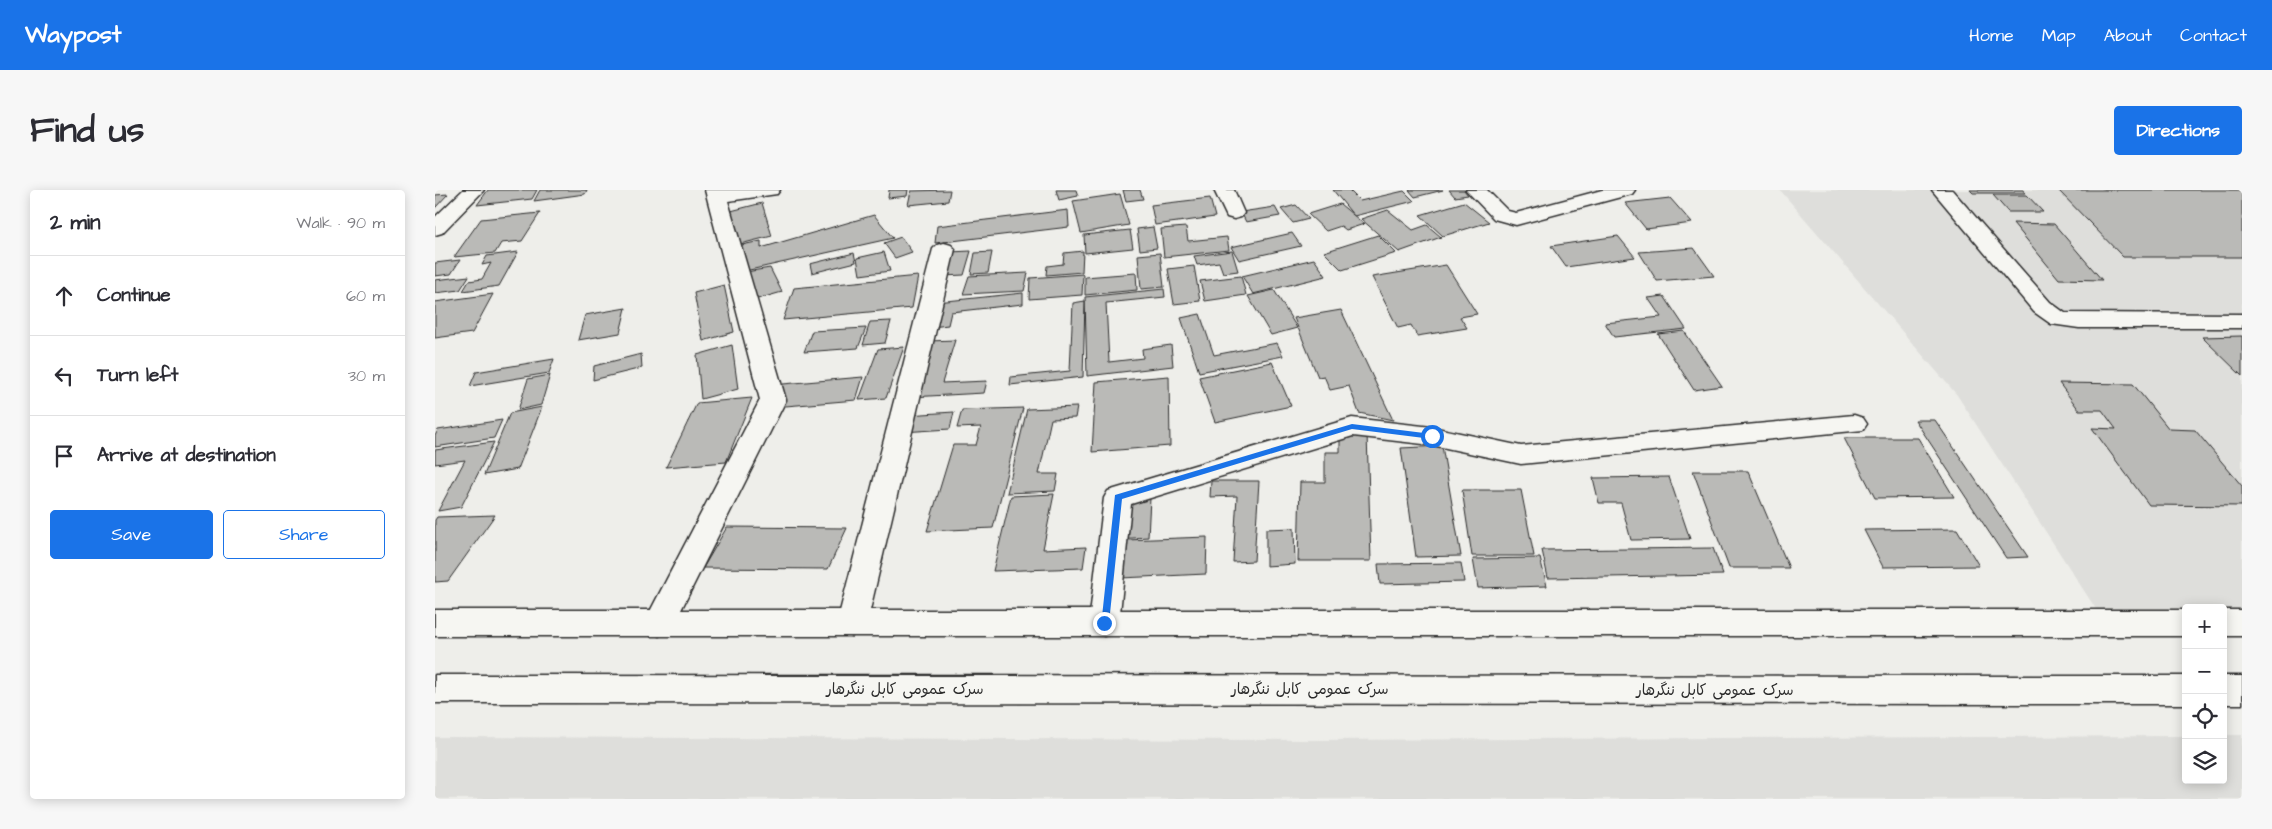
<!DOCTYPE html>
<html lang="en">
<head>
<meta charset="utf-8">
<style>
  body { margin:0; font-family:"Architects Daughter","Playpen Sans Arabic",sans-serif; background:#f7f7f7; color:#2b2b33 }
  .controls { position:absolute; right:15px; bottom:15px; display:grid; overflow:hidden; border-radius:5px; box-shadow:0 2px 12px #0003 }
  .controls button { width:45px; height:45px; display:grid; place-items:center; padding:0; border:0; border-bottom:1px solid #e1e1e2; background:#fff; color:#2b2b33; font:25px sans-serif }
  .stop { position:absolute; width:15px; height:15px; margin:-11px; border:4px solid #1a73e8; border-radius:50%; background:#fff }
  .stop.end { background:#1a73e8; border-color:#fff; box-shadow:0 1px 5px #0008 }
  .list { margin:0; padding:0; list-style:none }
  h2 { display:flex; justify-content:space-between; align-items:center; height:65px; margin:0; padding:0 20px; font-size:21px }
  h2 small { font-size:16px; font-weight:400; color:#7c7c81 }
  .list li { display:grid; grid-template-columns:32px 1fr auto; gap:15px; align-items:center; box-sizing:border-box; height:80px; padding:0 20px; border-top:1px solid #e1e1e2 }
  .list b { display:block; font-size:19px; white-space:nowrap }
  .list em { font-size:16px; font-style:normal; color:#7c7c81 }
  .actions { display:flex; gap:10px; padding:15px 20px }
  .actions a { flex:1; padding:11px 0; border:1px solid #1a73e8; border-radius:5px; text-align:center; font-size:18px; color:#1a73e8 }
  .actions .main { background:#1a73e8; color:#fff }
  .icon { flex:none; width:28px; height:28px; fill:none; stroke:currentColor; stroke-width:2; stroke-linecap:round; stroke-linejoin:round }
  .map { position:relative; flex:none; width:1807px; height:609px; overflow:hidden; border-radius:5px }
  header { display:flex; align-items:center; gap:30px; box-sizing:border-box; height:70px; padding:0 25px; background:#1a73e8; color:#fff }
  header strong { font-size:24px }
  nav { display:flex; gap:28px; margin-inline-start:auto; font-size:18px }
  .intro { display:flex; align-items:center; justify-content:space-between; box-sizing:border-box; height:120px; padding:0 30px }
  h1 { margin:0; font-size:35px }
  .button { padding:12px 22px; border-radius:5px; background:#1a73e8; color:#fff; font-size:18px; font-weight:700 }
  main { display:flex; gap:30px; padding:0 30px }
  aside { flex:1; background:#fff; border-radius:5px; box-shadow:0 2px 12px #0003 }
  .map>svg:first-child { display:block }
  .built { fill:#dededb }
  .building { fill:#babab7; stroke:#2b2b2b }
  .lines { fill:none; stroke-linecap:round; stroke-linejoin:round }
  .minor-casing { stroke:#2b2b2b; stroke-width:3 }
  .trunk-casing { stroke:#2b2b2b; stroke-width:3 }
  .minor { fill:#f6f6f2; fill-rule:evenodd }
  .trunk { fill:#f6f6f2; fill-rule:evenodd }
  .route { fill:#1a73e8 }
  .labels { text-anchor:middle; stroke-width:4; stroke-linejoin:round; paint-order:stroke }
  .street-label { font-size:15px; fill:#2b2b2b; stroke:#f6f6f2 }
</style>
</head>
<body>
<header>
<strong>Waypost</strong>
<nav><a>Home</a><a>Map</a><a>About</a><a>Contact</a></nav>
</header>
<div class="intro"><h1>Find us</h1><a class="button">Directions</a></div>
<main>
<aside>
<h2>2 min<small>Walk · 90 m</small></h2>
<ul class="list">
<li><svg class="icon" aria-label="ahead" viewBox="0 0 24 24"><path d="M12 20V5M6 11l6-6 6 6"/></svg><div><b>Continue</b></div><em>60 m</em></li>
<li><svg class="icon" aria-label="left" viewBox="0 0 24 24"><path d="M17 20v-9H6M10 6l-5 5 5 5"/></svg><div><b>Turn left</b></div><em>30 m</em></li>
<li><svg class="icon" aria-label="arrive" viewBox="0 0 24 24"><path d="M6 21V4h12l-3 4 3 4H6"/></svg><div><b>Arrive at destination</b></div></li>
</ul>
<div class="actions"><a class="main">Save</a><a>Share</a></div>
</aside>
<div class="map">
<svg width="1807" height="609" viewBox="0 0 1807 609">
  <rect width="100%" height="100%" fill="#eeeeea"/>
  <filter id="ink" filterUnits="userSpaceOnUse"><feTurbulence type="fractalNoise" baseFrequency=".02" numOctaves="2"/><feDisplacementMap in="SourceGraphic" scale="10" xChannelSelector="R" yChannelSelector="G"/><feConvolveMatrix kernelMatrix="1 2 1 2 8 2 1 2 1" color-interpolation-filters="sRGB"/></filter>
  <g filter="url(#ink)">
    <g class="built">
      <polygon points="1345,0 1807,0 1807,433 1788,433 1788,418 1751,418 1751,433 1670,433 1522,205"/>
      <polygon points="1788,545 1807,545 1807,609 0,609 0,547 874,550 1751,546 1751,590 1788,590"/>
    </g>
    <g class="building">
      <polygon points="53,0 102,0 97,9 42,15"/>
      <polygon points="105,0 152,0 150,4 99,11"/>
      <polygon points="454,0 473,0 472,6 453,8"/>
      <polygon points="515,0 513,11 473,15 476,1"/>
      <polygon points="621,0 641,0 643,6 624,10"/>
      <polygon points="688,0 705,0 708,9 691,11"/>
      <polygon points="898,0 914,0 925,11 969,1 979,11 919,26"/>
      <polygon points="974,0 1008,0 980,7"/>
      <polygon points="1014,0 1029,0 1033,5 1020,7"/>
      <polygon points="1535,0 1588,0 1590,3 1538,3"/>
      <polygon points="1623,0 1807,0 1807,67 1688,67"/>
      <polygon points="13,4 0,18 0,5"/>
      <polygon points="685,4 694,35 646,43 638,11"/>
      <polygon points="1558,5 1592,5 1608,22 1573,22"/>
      <polygon points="775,8 780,27 720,35 716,15"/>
      <polygon points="1235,8 1257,33 1211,39 1190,13"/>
      <polygon points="1029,12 1054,32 1008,46 985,25"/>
      <polygon points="327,13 337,46 301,55 292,22"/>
      <polygon points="905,14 929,34 911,40 906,36 891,41 873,24"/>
      <polygon points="861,15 874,29 858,33 846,19"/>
      <polygon points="840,17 845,26 811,32 806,22"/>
      <polygon points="633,20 634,37 500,53 502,36"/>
      <polygon points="953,20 978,40 992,35 1006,47 964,62 926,29"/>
      <polygon points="105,23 87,51 66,53 60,63 19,67 46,29"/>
      <polygon points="439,25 458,48 310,81 302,56 326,51 326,58"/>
      <polygon points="1578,33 1619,34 1667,90 1624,89"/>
      <polygon points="718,37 722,58 705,60 702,39"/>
      <polygon points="751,37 753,51 792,47 794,60 729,67 726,39"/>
      <polygon points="695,40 698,58 650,63 649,45"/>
      <polygon points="857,43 866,56 804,70 796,57"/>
      <polygon points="943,45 961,63 907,80 889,62"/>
      <polygon points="1183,46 1200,67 1131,77 1116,56"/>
      <polygon points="466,47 477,62 460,68 449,53"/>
      <polygon points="1259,58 1279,86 1222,91 1204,62"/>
      <polygon points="536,61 529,85 508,86 515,62"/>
      <polygon points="648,61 647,82 611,85 612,76 628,74 629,63"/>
      <polygon points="797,61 803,81 788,83 784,72 762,75 759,66"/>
      <polygon points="83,62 64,96 28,101 34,91 47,89 56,73 47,75 52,66"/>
      <polygon points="449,62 455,81 425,85 422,68"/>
      <polygon points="557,62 553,83 536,84 540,63"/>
      <polygon points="419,63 421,72 377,83 375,74"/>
      <polygon points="725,63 729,97 706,99 703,65"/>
      <polygon points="879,69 891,86 818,104 807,86"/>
      <polygon points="25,70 16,84 0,86 0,73"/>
      <polygon points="1011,75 1042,124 1025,127 1032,138 982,146 976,135 963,138 937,87"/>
      <polygon points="759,76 765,111 739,114 733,79"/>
      <polygon points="335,78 347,102 319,110 311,82"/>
      <polygon points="593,83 589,101 528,104 534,86"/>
      <polygon points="701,83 702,100 650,105 650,87"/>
      <polygon points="648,84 647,105 594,109 595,88"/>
      <polygon points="34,86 25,100 0,103 0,90"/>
      <polygon points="483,86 477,118 348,130 359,98"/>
      <polygon points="806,86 811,105 770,111 765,91"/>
      <polygon points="289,95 299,142 268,151 259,103"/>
      <polygon points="729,99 730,107 671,113 674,172 708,168 707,159 736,155 738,176 652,186 650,107"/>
      <polygon points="839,100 862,138 836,145 813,106"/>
      <polygon points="588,103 588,114 516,122 513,135 497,137 502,112"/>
      <polygon points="58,104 37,143 0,148 0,112"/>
      <polygon points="1229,106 1251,139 1179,147 1170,133 1226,127 1213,108"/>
      <polygon points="650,111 648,187 575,195 576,187 635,181 638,113"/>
      <polygon points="191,118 185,143 143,150 150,125"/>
      <polygon points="906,120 958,230 924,223 914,196 895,200 889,186 883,187 859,128"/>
      <polygon points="765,124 779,165 842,153 848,166 764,182 746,128"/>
      <polygon points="456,131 450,153 428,155 435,132"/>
      <polygon points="431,138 423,158 369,162 377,141"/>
      <polygon points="1249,141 1287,196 1259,200 1223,144"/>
      <polygon points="1807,146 1807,186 1767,147"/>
      <polygon points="520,150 507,193 552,191 549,203 476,207 494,151"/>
      <polygon points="297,155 303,199 266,209 262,165"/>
      <polygon points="469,157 451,208 424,210 443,159"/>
      <polygon points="206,164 207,178 158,190 159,176"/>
      <polygon points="119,169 114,183 35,196 41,182"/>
      <polygon points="837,172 856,216 780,232 764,187"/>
      <polygon points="115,185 106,215 83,220 93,189"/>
      <polygon points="734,186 735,256 657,262 661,192"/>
      <polygon points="428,187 421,210 339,217 348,194"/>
      <polygon points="1624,193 1698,194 1734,239 1760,240 1807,296 1807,316 1714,315 1657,238 1681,239 1667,220 1644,220"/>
      <polygon points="317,208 291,272 231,277 262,213"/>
      <polygon points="107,217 83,279 49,285 75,223"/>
      <polygon points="642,217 640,228 616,229 604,284 623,284 620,301 572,303 592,219"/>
      <polygon points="588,218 558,338 492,341 518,255 541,255 546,237 522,238 527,220"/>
      <polygon points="519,222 515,239 467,242 472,225"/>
      <polygon points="67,230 59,248 0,257 0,246 3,240"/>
      <polygon points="1480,230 1500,230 1593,367 1571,368"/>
      <polygon points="905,244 932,244 936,371 863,371 865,292 890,292 890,262 905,262"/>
      <polygon points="1409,248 1483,248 1519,307 1440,308"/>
      <polygon points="59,252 26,317 3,321 30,270 0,274 0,260"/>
      <polygon points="1007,256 1026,366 981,367 966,258"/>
      <polygon points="1258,281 1313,281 1354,378 1294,378"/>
      <polygon points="1234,287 1255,349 1196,350 1186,313 1164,313 1158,288"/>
      <polygon points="776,291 824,291 819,371 798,372 802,306 775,307"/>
      <polygon points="1027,300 1086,300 1099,366 1037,366"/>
      <polygon points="619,304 608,359 651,357 648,378 558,381 576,306"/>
      <polygon points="715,308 713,347 682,349 685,310"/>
      <polygon points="60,325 13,391 0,392 0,330 2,327"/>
      <polygon points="292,337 412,338 393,379 268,378"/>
      <polygon points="859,338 860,374 831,376 831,339"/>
      <polygon points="1522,339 1544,376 1448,377 1429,340"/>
      <polygon points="772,347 771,384 686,388 691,350"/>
      <polygon points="1278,358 1288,385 1113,388 1107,360"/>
      <polygon points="1105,368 1112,396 1043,398 1038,369"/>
      <polygon points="1026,373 1029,392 945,394 943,374"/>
    </g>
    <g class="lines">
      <defs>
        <g id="minor">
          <polygon points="28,0 49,0 7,43 0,45 0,27"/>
          <polygon points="270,0 345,0 342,4 293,11 351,210 235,442 224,446 213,442 209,433 325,210"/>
          <polygon points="779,0 799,0 809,23 806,27 799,29 792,27"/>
          <polygon points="1031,0 1052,0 1073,21 1081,23 1167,0 1200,0 1197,4 1081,35 1059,29"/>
          <polygon points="1497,0 1517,0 1615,112 1630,123 1807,124 1807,138 1644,138 1616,134 1599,122"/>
          <polygon points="509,53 516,55 520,59 432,433 428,442 417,446 406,442 402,433 498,59 502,55"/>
          <polygon points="1419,225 1428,228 1432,234 1428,240 1086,274 997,255 918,246 696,314 684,433 680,442 669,446 658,442 654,433 669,308 673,301 917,228 997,237 1086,256"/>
        </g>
        <g id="trunk">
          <rect x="0" y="420" width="1751" height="26"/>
          <rect x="1788" y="420" width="19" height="26"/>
          <polygon points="0,485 1751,486 1751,514 0,513"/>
          <rect x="1788" y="486" width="19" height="28"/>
        </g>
      </defs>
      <use href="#minor" class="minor-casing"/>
      <use href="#trunk" class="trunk-casing"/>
      <use href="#minor" class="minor"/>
      <use href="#trunk" class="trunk"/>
    </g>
  </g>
  <polygon class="route" points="917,234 997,244 1001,246 997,249 917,239 687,309 674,433 669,437 666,436 680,305"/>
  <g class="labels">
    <g class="street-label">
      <text x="470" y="504">سرک عمومی کابل ننگرهار</text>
      <text x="875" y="504">سرک عمومی کابل ننگرهار</text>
      <text x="1280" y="505">سرک عمومی کابل ننگرهار</text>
    </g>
  </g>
</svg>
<div class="controls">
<button>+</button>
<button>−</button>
<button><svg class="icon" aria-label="locate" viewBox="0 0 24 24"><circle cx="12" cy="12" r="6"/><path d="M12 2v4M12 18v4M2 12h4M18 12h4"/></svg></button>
<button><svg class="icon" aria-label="layers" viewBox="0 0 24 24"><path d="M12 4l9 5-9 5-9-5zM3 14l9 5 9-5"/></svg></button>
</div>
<div class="stop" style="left:997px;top:246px"></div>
<div class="stop end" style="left:669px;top:433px"></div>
</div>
</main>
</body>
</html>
